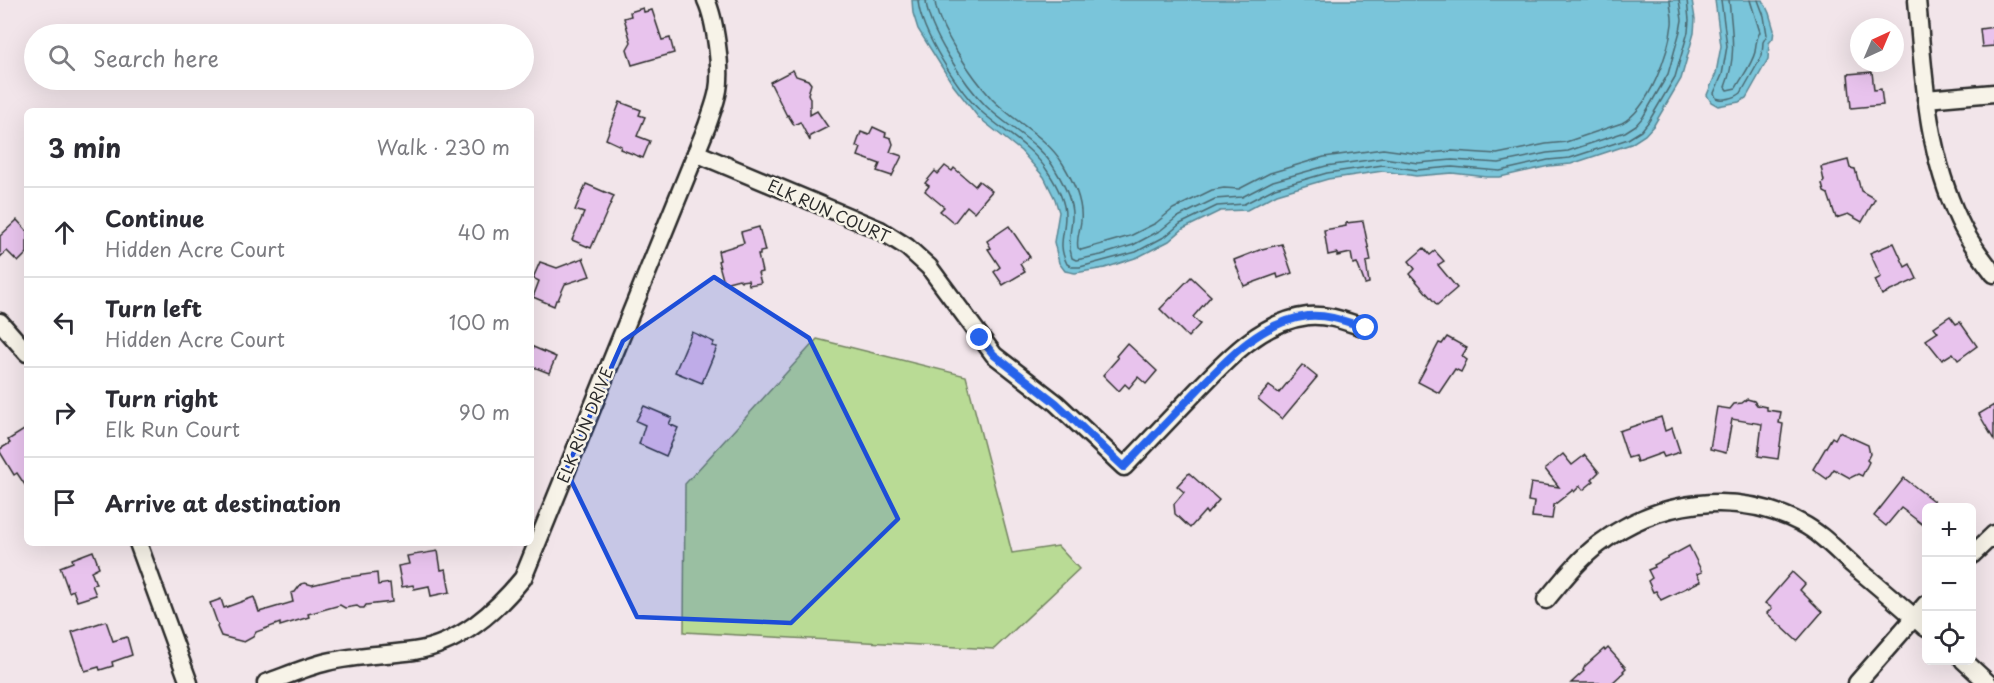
<!DOCTYPE html>
<html lang="en">
<head>
<meta charset="utf-8">
<style>
  body { margin:0; font-family:"Playpen Sans",sans-serif; background:#f2f2f3; color:#2b2b33 }
  .controls { position:absolute; right:18px; bottom:18px; display:grid; overflow:hidden; border-radius:9px; box-shadow:0 6px 24px #0002 }
  .controls button { width:54px; height:54px; display:grid; place-items:center; padding:0; border:0; border-bottom:2px solid #e1e1e2; background:#fff; color:#2b2b33; font:30px sans-serif }
  .compass { position:absolute; left:1850px; top:18px; width:54px; height:54px; border-radius:50%; background:#fff; box-shadow:0 6px 24px #0002; rotate:44deg }
  .stop { position:absolute; width:18px; height:18px; margin:-14px; border:4px solid #2563eb; border-radius:50%; background:#fff }
  .stop.end { background:#2563eb; border-color:#fff; box-shadow:0 2px 6px #0008 }
  .list { margin:0; padding:0; list-style:none }
  h2 { display:flex; justify-content:space-between; align-items:center; height:78px; margin:0; padding:0 24px; font-size:26px }
  h2 small { font-size:20px; font-weight:400; color:#7c7c81 }
  .list li { display:grid; grid-template-columns:39px 1fr auto; gap:18px; align-items:center; box-sizing:border-box; height:90px; padding:0 24px; border-top:2px solid #e1e1e2 }
  .list b { display:block; font-size:22px; white-space:nowrap }
  .list p { margin:0; font-size:20px; white-space:nowrap; color:#7c7c81 }
  .list em { font-size:20px; font-style:normal; color:#7c7c81 }
  .icon { flex:none; width:33px; height:33px; fill:none; stroke:currentColor; stroke-width:2; stroke-linecap:round; stroke-linejoin:round }
  .map { position:relative; flex:none; width:1994px; height:683px; overflow:hidden }
  .search { position:absolute; background:#fff; box-shadow:0 6px 24px #0002; left:24px; top:24px; width:510px; height:66px; display:flex; align-items:center; gap:15px; box-sizing:border-box; padding:0 21px; border-radius:33px; color:#7c7c81; font-size:22px }
  .panel { position:absolute; background:#fff; box-shadow:0 6px 24px #0002; left:24px; top:108px; width:510px; height:438px; border-radius:9px }
  .map>svg:first-child { display:block }
  .green { fill:#b9db95; stroke:#728360; stroke-width:1.5 }
  .water { fill:#7ac5da; stroke:#5a8794; stroke-width:1.5 }
  .lines { fill:none; stroke-linecap:round; stroke-linejoin:round }
  .shore { stroke:#4b6971; stroke-width:1.5 }
  .building { fill:#e8c3ed; stroke:#2b2b2b; stroke-width:1.5 }
  .minor-casing { stroke:#2b2b2b; stroke-width:21 }
  .minor { stroke:#f7f3e8; stroke-width:16 }
  .route { stroke:#2563eb; stroke-width:8 }
  .marked { fill:#1d4ed8; fill-opacity:0.2; stroke:#1d4ed8; stroke-width:4.5; stroke-linejoin:round }
  .labels { text-anchor:middle; stroke-width:5; stroke-linejoin:round; paint-order:stroke }
  .street-label { font-size:16px; fill:#2b2b2b; stroke:#f7f3e8 }
</style>
</head>
<body>
<div class="map">
<svg width="1994" height="683" viewBox="0 0 1994 683">
  <rect width="100%" height="100%" fill="#f2e5ea"/>
  <filter id="ink" filterUnits="userSpaceOnUse"><feTurbulence type="fractalNoise" baseFrequency=".0167" numOctaves="2"/><feDisplacementMap in="SourceGraphic" scale="12" xChannelSelector="R" yChannelSelector="G"/><feConvolveMatrix kernelMatrix="1 2 1 2 8 2 1 2 1" color-interpolation-filters="sRGB"/></filter>
  <g filter="url(#ink)">
    <polygon class="green" points="817,339 966,376 1012,553 1058,546 1079,569 994,649 684,632 685,484"/>
    <g class="water">
      <polygon points="912,0 1692,0 1695,19 1694,33 1681,79 1654,125 1645,135 1631,144 1571,164 1549,166 1500,177 1487,177 1452,173 1416,176 1383,171 1328,179 1277,194 1247,210 1220,211 1183,229 1169,241 1138,257 1105,268 1075,273 1065,271 1059,263 1054,242 1059,212 1055,199 1044,177 1021,151 978,117 953,85 918,29 913,13"/>
      <polygon points="1715,0 1763,0 1769,13 1774,30 1773,38 1769,43 1768,59 1746,98 1739,102 1718,106 1711,102 1707,95 1716,73 1721,46"/>
    </g>
    <g class="lines">
      <g class="shore">
        <path d="M918 0C920 31 960 94 984 114 1005 132 1033 148 1048 172 1056 184 1065 200 1065 215 1065 235 1057 244 1067 264L1072 267H1080L1136 252 1166 236 1180 224 1217 206 1244 204 1275 188 1327 173 1383 165 1417 170 1452 167 1500 171 1548 160 1570 158 1628 139 1641 131 1649 121 1675 77 1688 32 1689 20 1687 0"/>
        <path d="M926 0C927 29 965 85 986 106 1008 128 1040 142 1056 171 1064 184 1073 201 1072 218 1071 234 1067 241 1072 258L1076 260 1101 255 1133 245 1161 230 1176 218 1215 199 1242 197 1273 181 1326 166 1383 158 1418 163 1452 160 1499 163 1547 153 1568 151 1625 132 1636 125 1643 117 1668 74 1680 31 1682 20 1679 0"/>
        <path d="M935 0C936 26 974 79 992 99 1014 122 1046 136 1063 164 1073 181 1083 201 1081 221 1080 231 1076 238 1078 248L1081 250 1130 236 1156 223 1173 209 1212 190 1224 188 1239 189 1270 173 1324 157 1383 149 1420 154 1452 151 1497 154 1546 144 1566 142 1622 123C1649 109 1669 53 1672 24 1673 16 1670 8 1670 0"/>
        <path d="M1721 0 1727 46 1722 75 1714 93 1716 98C1722 101 1735 98 1741 93L1762 56 1763 42 1767 35 1764 16 1758 0"/>
        <path d="M1729 0C1732 31 1737 57 1725 87L1727 90 1736 88C1742 77 1752 64 1755 52 1756 44 1756 39 1760 32L1750 0"/>
      </g>
    </g>
    <g class="building">
      <polygon points="643,8 644,12 652,10 662,40 670,38 674,53 632,65 627,49 631,42 624,18 631,16 630,12"/>
      <polygon points="1994,27 1994,46 1982,47 1980,29"/>
      <polygon points="793,70 796,76 808,80 811,84 808,94 810,99 810,115 817,111 828,127 810,136 810,141 800,122 794,125 788,115 787,116 770,82"/>
      <polygon points="1872,72 1874,90 1881,89 1883,105 1851,108 1848,74"/>
      <polygon points="620,102 641,110 639,115 645,117 637,136 650,141 643,158 620,149 621,146 606,139"/>
      <polygon points="873,127 886,133 885,136 891,138 893,144 890,152 902,156 892,176 877,171 880,164 858,156 861,148 856,146 861,132 869,135"/>
      <polygon points="1848,160 1850,168 1855,169 1861,191 1875,199 1862,222 1848,214 1836,218 1828,194 1824,192 1822,184 1824,181 1821,167"/>
      <polygon points="945,166 952,171 954,168 975,186 979,181 992,191 974,212 967,206 954,223 940,211 944,207 925,191 929,186 925,183 935,171 938,174"/>
      <polygon points="586,184 614,196 591,248 572,240 584,213 575,210"/>
      <polygon points="17,220 27,231 27,253 18,262 7,251 0,257 0,236"/>
      <polygon points="1363,221 1371,261 1366,262 1369,283 1365,284 1357,263 1353,264 1351,253 1337,256 1337,253 1328,255 1324,230 1346,226 1346,223"/>
      <polygon points="1009,226 1030,257 1020,264 1025,272 1003,285 994,272 1000,267 988,249 991,248 987,241"/>
      <polygon points="759,227 765,251 760,252 760,255 758,255 762,272 758,273 761,283 749,285 748,280 741,281 739,279 724,283 718,261 720,260 718,251 744,243 741,232"/>
      <polygon points="1894,243 1905,267 1910,264 1917,279 1882,295 1875,280 1881,277 1870,253"/>
      <polygon points="1282,244 1292,273 1278,278 1277,274 1244,286 1234,260 1262,249"/>
      <polygon points="1424,248 1430,255 1435,251 1444,261 1438,265 1457,288 1437,305 1410,274 1415,269 1409,261"/>
      <polygon points="583,258 590,276 565,284 558,300 556,300 554,306 533,297 539,281 533,278 540,262 557,268"/>
      <polygon points="1191,277 1211,296 1193,317 1200,324 1188,337 1160,309"/>
      <polygon points="1950,316 1956,324 1960,322 1977,346 1958,360 1953,353 1942,360 1926,340 1938,332 1934,327"/>
      <polygon points="692,332 714,342 712,346 717,347 702,383 675,372"/>
      <polygon points="1447,337 1467,348 1462,356 1467,360 1461,372 1455,369 1439,393 1418,382 1439,343 1442,344"/>
      <polygon points="1127,343 1157,371 1146,384 1138,377 1129,388 1125,384 1119,391 1103,375 1118,358 1116,356"/>
      <polygon points="531,346 556,357 549,373 531,366"/>
      <polygon points="1302,365 1317,377 1282,419 1258,399 1269,386 1279,393"/>
      <polygon points="1747,399 1754,401 1757,405 1767,407 1767,410 1781,412 1779,423 1783,424 1778,459 1758,456 1762,424 1732,419 1726,453 1710,449 1717,407 1730,409 1734,404 1742,403"/>
      <polygon points="1994,405 1994,440 1979,414"/>
      <polygon points="644,406 672,418 669,424 678,428 666,456 639,444 645,425 636,421"/>
      <polygon points="1661,417 1665,431 1672,428 1680,452 1664,457 1662,453 1637,462 1635,456 1628,458 1619,431"/>
      <polygon points="27,428 27,488 17,473 14,475 0,452 0,449 10,443 8,440"/>
      <polygon points="1839,432 1868,445 1870,454 1867,460 1869,462 1862,476 1858,474 1850,478 1834,469 1827,479 1813,469 1832,437 1835,439"/>
      <polygon points="1563,454 1572,465 1585,455 1599,472 1592,479 1594,481 1583,490 1580,486 1574,492 1573,490 1554,505 1552,519 1532,517 1534,502 1528,501 1531,483 1559,487 1545,469"/>
      <polygon points="1189,473 1219,500 1207,514 1205,511 1190,528 1175,514 1174,504 1184,492 1177,486"/>
      <polygon points="1904,478 1941,507 1926,507 1926,527 1901,508 1886,526 1874,516"/>
      <polygon points="1689,546 1702,572 1697,574 1701,581 1661,600 1656,591 1653,592 1648,581 1652,578 1648,570 1655,567 1654,565"/>
      <polygon points="93,551 99,567 91,571 96,584 92,585 96,595 77,601 73,590 69,592 60,567 73,562 72,559"/>
      <polygon points="438,551 441,570 446,569 450,592 431,596 429,586 414,589 413,585 402,587 398,566 409,564 407,556"/>
      <polygon points="1792,572 1805,584 1800,590 1822,612 1797,641 1767,613 1772,608 1765,603"/>
      <polygon points="377,573 378,585 390,583 392,602 366,605 364,608 360,608 357,606 345,608 340,605 308,614 309,617 280,626 280,623 256,632 253,637 244,642 221,636 217,627 218,625 210,603 221,599 224,608 254,597 259,612 293,602 291,593 295,592 301,584 305,583 312,585 341,578"/>
      <polygon points="106,621 113,641 127,637 132,655 112,662 113,666 100,670 99,667 85,671 72,632"/>
      <polygon points="1608,648 1626,668 1623,671 1624,672 1612,683 1571,683 1584,671 1583,670 1585,666 1604,649 1605,651"/>
    </g>
    <g class="lines">
      <defs>
        <g id="minor">
          <path d="M1917 0C1924 76 1926 150 1959 220 1968 240 1981 257 1994 274"/>
          <polyline points="1926,99 1994,93"/>
          <path d="M696 153 880 230 907 247 929 267 994 355 1056 403 1124 467C1145 445 1166 423 1187 401 1221 366 1257 322 1308 316 1328 314 1347 322 1366 328"/>
          <polyline points="0,322 27,353"/>
          <polyline points="138,543 189,683"/>
          <polyline points="1972,555 1994,534"/>
          <path d="M1546 600C1562 581 1579 559 1599 544 1657 500 1735 489 1801 523 1821 533 1837 551 1854 566 1878 586 1903 607 1926 628"/>
          <polyline points="1963,660 1988,683"/>
          <path d="M266 683C286 676 306 667 327 662 355 655 386 655 414 651 460 644 495 612 523 578L707 126C711 114 716 102 718 90 722 69 715 19 706 0"/>
          <polyline points="1857,683 1926,604"/>
        </g>
      </defs>
      <use href="#minor" class="minor-casing"/>
      <use href="#minor" class="minor"/>
    </g>
  </g>
  <g class="lines" filter="url(#ink)">
    <path class="route" d="M980 338 994 355 1056 403 1124 467C1145 445 1166 423 1187 401 1221 366 1257 322 1308 316 1328 314 1347 322 1366 328"/>
  </g>
  <path class="marked" d="M714 277 809 338 898 519 791 623 637 617 566 470 623 341Z"/>
  <g class="labels">
    <g class="street-label">
      <text transform="translate(829 211) rotate(24)" y="6">ELK RUN COURT</text>
      <text transform="translate(585 425) rotate(-68)" y="6">ELK RUN DRIVE</text>
    </g>
  </g>
</svg>
<div class="controls">
<button>+</button>
<button>−</button>
<button><svg class="icon" aria-label="locate" viewBox="0 0 24 24"><circle cx="12" cy="12" r="6"/><path d="M12 2v4M12 18v4M2 12h4M18 12h4"/></svg></button>
</div>
<svg class="compass" viewBox="-18 -18 36 36"><path d="M0-13l5 13h-10z" fill="#e53935"/><path d="M0 13l5-13h-10z" fill="#7c7c81"/></svg>
<div class="stop" style="left:1366px;top:328px"></div>
<div class="stop end" style="left:980px;top:338px"></div>
<div class="search"><svg class="icon" aria-label="search" viewBox="0 0 24 24"><circle cx="10" cy="10" r="6"/><path d="M15 15l6 6"/></svg>Search here</div>
<section class="panel">
<h2>3 min<small>Walk · 230 m</small></h2>
<ul class="list">
<li><svg class="icon" aria-label="ahead" viewBox="0 0 24 24"><path d="M12 20V5M6 11l6-6 6 6"/></svg><div><b>Continue</b><p>Hidden Acre Court</p></div><em>40 m</em></li>
<li><svg class="icon" aria-label="left" viewBox="0 0 24 24"><path d="M17 20v-9H6M10 6l-5 5 5 5"/></svg><div><b>Turn left</b><p>Hidden Acre Court</p></div><em>100 m</em></li>
<li><svg class="icon" aria-label="right" viewBox="0 0 24 24"><path d="M7 20v-9h11M14 6l5 5-5 5"/></svg><div><b>Turn right</b><p>Elk Run Court</p></div><em>90 m</em></li>
<li><svg class="icon" aria-label="arrive" viewBox="0 0 24 24"><path d="M6 21V4h12l-3 4 3 4H6"/></svg><div><b>Arrive at destination</b></div></li>
</ul>
</section>
</div>
</body>
</html>
